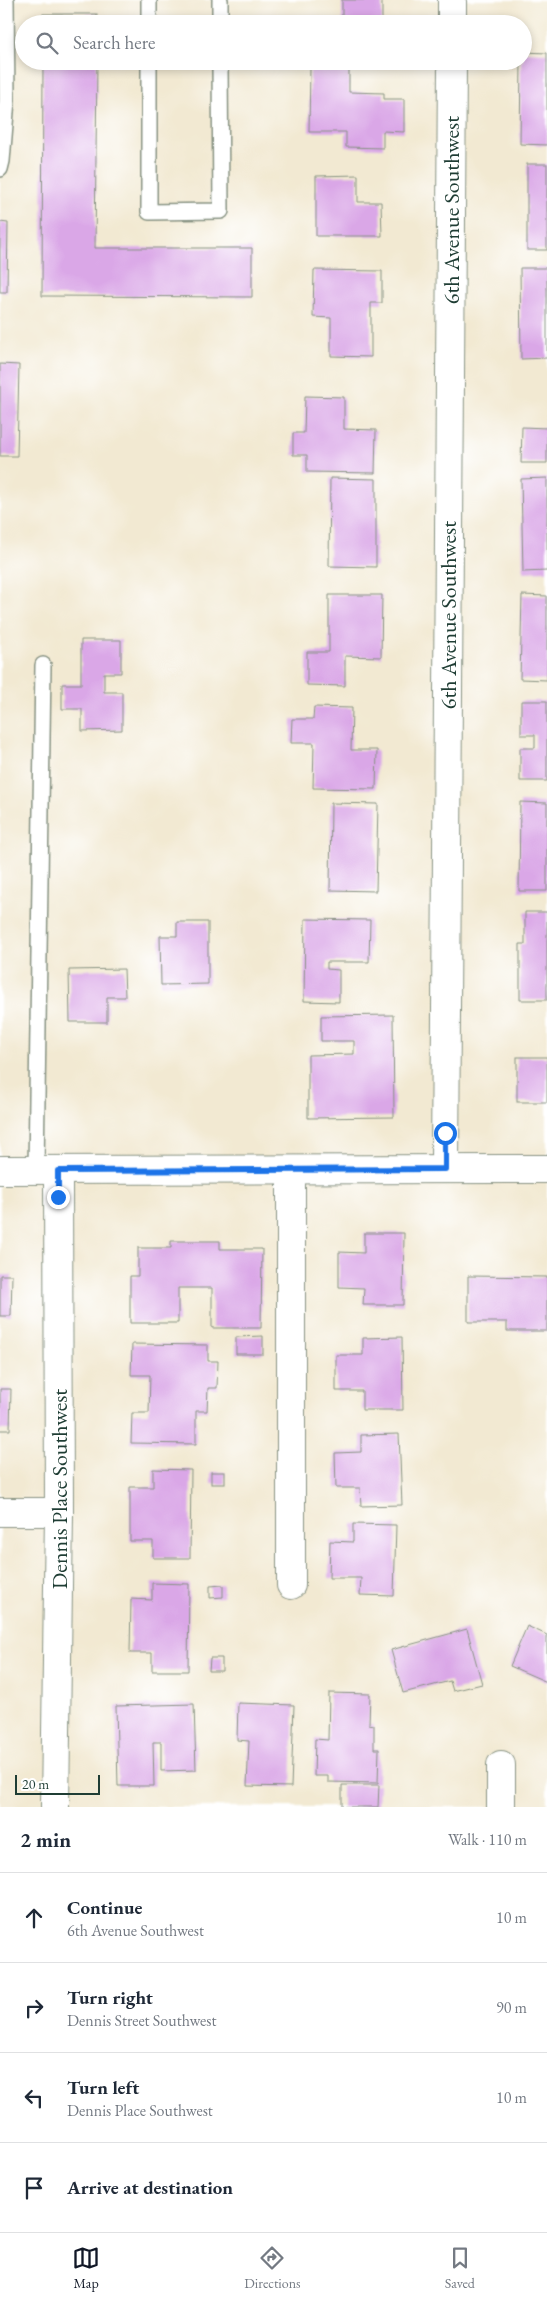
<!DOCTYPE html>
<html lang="en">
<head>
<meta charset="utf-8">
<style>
  body { margin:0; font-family:"EB Garamond",serif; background:#f2f2f3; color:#1f2937 }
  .scale { position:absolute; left:15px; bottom:12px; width:85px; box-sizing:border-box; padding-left:5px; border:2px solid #1f3d34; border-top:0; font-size:14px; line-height:18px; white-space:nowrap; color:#1f3d34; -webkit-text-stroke:4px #fff; paint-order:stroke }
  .stop { position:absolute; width:15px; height:15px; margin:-11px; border:4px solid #1a73e8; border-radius:50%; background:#fff }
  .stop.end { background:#1a73e8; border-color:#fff; box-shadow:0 1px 5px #0008 }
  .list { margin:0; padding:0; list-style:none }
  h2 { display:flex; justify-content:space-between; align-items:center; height:65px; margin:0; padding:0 20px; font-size:21px }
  h2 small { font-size:16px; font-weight:400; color:#747a83 }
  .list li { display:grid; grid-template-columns:32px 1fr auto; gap:15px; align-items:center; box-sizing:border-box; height:90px; padding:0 20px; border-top:1px solid #e0e1e3 }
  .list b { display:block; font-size:19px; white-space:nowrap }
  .list p { margin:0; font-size:16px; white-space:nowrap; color:#747a83 }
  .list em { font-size:16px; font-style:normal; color:#747a83 }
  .icon { flex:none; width:28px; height:28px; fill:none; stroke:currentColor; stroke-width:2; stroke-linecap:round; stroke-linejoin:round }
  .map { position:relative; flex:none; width:547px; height:1807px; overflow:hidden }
  .search { position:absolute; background:#fff; box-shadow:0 2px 8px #0003; left:15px; right:15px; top:15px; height:55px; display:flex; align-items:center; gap:12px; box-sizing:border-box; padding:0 18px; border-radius:28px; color:#747a83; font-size:19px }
  .sheet { height:425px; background:#fff }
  nav { display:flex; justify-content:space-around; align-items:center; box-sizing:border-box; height:70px; border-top:1px solid #e0e1e3; background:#fff; font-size:14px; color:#747a83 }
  nav a { display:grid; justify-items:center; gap:2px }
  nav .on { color:#111827 }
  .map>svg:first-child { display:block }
  .building { fill:#daa7e7 }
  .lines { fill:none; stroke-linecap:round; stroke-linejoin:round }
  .service-casing { stroke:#889383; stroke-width:18 }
  .minor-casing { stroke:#889383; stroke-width:30 }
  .tertiary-casing { stroke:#889383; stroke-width:30 }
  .service { stroke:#fff; stroke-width:15 }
  .minor { stroke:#fff; stroke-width:28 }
  .tertiary { stroke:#fff; stroke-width:28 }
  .route { stroke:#1a73e8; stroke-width:6 }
  .labels { text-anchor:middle; stroke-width:4.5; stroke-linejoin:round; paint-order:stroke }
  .street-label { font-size:22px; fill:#1f3d34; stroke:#fff }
</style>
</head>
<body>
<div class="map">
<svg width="547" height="1807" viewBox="0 0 547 1807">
  <rect width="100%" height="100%" fill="#fff"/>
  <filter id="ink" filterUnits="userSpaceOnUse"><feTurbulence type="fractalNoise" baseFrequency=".02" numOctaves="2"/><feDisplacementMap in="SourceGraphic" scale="10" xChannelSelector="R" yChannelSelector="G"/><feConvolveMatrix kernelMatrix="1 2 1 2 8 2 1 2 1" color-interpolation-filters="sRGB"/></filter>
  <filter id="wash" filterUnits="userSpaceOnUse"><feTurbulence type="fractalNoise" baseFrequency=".0096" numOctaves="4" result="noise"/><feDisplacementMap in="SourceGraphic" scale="20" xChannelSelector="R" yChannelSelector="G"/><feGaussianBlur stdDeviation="1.12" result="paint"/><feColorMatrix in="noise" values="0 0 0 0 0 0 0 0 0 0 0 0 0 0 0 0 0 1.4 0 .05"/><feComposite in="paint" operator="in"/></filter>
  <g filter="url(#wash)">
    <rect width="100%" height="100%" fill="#f2e9d2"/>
    <g id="blocks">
      <g class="building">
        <rect x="342" y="0" width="40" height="24"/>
        <rect x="43" y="14" width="54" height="10"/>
        <polygon points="523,52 547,53 547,145 520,144 521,61 523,61"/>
        <polygon points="43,61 97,61 95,248 252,248 252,297 42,296"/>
        <polygon points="310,67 349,68 349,92 384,93 384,99 404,99 404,132 383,131 383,148 346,147 346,132 309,132"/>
        <rect x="527" y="164" width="20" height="86"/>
        <polygon points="358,175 358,202 381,202 382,236 316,236 316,176"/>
        <polygon points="0,222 8,223 7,292 0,292"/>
        <polygon points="520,268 547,268 547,358 521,359"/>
        <polygon points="314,270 382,271 382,303 371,303 371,357 331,356 331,318 313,317"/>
        <polygon points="0,364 19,365 17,456 0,456"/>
        <polygon points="305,396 344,397 344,429 376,430 375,473 307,472 307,455 293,455 293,433 304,433"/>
        <polygon points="522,427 547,428 547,463 521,463"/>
        <polygon points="330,478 376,479 376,567 329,566"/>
        <polygon points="547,478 547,571 523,572 521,479"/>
        <polygon points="329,595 382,595 381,657 345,656 345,686 307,685 307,652 329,652"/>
        <polygon points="522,595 547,596 547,680 520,679"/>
        <polygon points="81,640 121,640 121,673 104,673 104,692 122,692 122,730 82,731 82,709 62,709 62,684 81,684"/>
        <polygon points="521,701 547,701 547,781 520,781 520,748 535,748 535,735 521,735"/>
        <polygon points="314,707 352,708 351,750 377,750 376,789 313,788 314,743 291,743 292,719 313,719"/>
        <polygon points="520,802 547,803 547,891 519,891"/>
        <polygon points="331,803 378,804 376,891 330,890"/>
        <polygon points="525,912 547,912 547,1000 520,1000 520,944 525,944"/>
        <polygon points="305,919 370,920 369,962 327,962 327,969 339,970 339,1002 304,1001"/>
        <polygon points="177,922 208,922 208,984 161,985 160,936 177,936"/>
        <polygon points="124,969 125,997 107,997 107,1022 70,1022 69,970"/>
        <polygon points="393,1015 394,1117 308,1118 308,1055 354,1054 354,1041 321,1041 321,1016"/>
        <rect x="517" y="1057" width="30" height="45"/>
        <polygon points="364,1233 404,1233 403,1305 363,1305 364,1288 339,1287 339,1252 364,1253"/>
        <polygon points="171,1241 220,1241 220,1249 262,1249 261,1328 212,1328 212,1288 178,1288 178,1323 130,1323 130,1276 138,1276 138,1248 171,1248"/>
        <polygon points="0,1275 12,1275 11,1316 0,1316"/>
        <polygon points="468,1276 547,1277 547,1331 507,1331 507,1322 468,1322"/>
        <polygon points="263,1336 263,1354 236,1354 236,1337"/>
        <polygon points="402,1337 403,1410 362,1410 362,1391 336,1391 336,1355 363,1355 363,1338"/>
        <polygon points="132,1344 208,1345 208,1361 218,1361 217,1388 208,1388 207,1411 196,1411 196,1444 131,1443 132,1413 149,1413 150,1375 131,1375"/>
        <polygon points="0,1389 11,1389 10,1430 0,1430"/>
        <polygon points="399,1434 402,1505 361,1506 360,1488 336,1488 335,1453 361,1452 361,1435"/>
        <polygon points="153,1469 191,1470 190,1558 153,1558 153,1541 130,1541 130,1487 153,1487"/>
        <rect x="211" y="1472" width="14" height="12"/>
        <polygon points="353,1524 396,1525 394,1596 360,1595 361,1578 329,1578 330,1541 353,1542"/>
        <polygon points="152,1583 189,1584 188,1671 152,1671 152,1653 130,1653 131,1599 152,1600"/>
        <polygon points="223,1585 223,1597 210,1598 210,1586"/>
        <polygon points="527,1626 547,1635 547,1682 510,1666"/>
        <polygon points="467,1629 482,1684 453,1691 450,1681 403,1693 391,1650"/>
        <polygon points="210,1658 222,1658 222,1671 209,1671"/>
        <polygon points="329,1693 370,1694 369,1724 374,1725 374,1749 379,1749 378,1783 328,1782 328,1776 314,1776 315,1739 328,1740"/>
        <polygon points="238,1703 294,1705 291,1787 247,1786 249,1741 237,1740"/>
        <polygon points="194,1704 196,1770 161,1771 161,1742 153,1742 154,1786 118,1786 116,1706"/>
        <polygon points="342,1785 379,1785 378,1807 342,1807"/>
      </g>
    </g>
  </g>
  <g filter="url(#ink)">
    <use href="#blocks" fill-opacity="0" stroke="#889383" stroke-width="1"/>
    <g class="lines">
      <defs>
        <g id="service">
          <polyline points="149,0 149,24"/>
          <polyline points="220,0 220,24"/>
          <polyline points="149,61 149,212 221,211 220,61"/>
          <polyline points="0,169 2,161 7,100 6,0"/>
          <polyline points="36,1170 43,665"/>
        </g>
        <g id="minor">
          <polyline points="291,1170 291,1585"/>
          <polyline points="0,1512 59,1512"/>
          <polyline points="501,1765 501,1807"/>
          <polyline points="55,1807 59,1512 58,1171"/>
        </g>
        <g id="tertiary">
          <polyline points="452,24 452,0"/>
          <polyline points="445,1169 452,61"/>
          <polyline points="0,1170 547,1169"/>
        </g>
      </defs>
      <use href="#service" class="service-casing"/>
      <use href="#minor" class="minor-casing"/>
      <use href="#tertiary" class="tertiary-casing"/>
      <use href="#service" class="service"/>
      <use href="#minor" class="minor"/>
      <use href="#tertiary" class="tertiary"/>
    </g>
  </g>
  <g class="lines" filter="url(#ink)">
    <polyline class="route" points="58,1197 58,1171 445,1169 445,1133"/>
  </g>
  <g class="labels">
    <g class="street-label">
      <text transform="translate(451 210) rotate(-90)" y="8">6th Avenue Southwest</text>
      <text transform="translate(448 615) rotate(-90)" y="8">6th Avenue Southwest</text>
      <text transform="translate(59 1489) rotate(-90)" y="8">Dennis Place Southwest</text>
    </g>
  </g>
</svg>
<div class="scale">20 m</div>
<div class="stop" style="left:445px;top:1133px"></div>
<div class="stop end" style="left:58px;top:1197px"></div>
<div class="search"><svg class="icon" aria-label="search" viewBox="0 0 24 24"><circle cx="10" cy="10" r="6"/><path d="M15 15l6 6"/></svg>Search here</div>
</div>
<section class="sheet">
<h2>2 min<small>Walk · 110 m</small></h2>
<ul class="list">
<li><svg class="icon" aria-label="ahead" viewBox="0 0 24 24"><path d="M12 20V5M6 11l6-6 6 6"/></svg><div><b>Continue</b><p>6th Avenue Southwest</p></div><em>10 m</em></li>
<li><svg class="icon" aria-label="right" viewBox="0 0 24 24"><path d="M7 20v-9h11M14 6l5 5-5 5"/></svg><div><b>Turn right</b><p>Dennis Street Southwest</p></div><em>90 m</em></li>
<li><svg class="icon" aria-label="left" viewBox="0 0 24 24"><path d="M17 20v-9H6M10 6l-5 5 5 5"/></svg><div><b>Turn left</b><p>Dennis Place Southwest</p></div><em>10 m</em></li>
<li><svg class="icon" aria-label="arrive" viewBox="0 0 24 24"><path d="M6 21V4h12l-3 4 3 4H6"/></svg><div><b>Arrive at destination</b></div></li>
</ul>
</section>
<nav>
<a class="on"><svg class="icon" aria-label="map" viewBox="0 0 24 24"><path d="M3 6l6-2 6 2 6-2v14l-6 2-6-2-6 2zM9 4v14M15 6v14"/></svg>Map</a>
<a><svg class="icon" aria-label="directions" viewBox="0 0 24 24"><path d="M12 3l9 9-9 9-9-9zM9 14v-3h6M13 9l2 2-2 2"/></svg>Directions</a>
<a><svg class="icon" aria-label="saved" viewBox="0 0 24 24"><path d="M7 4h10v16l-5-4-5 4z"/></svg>Saved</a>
</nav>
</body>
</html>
